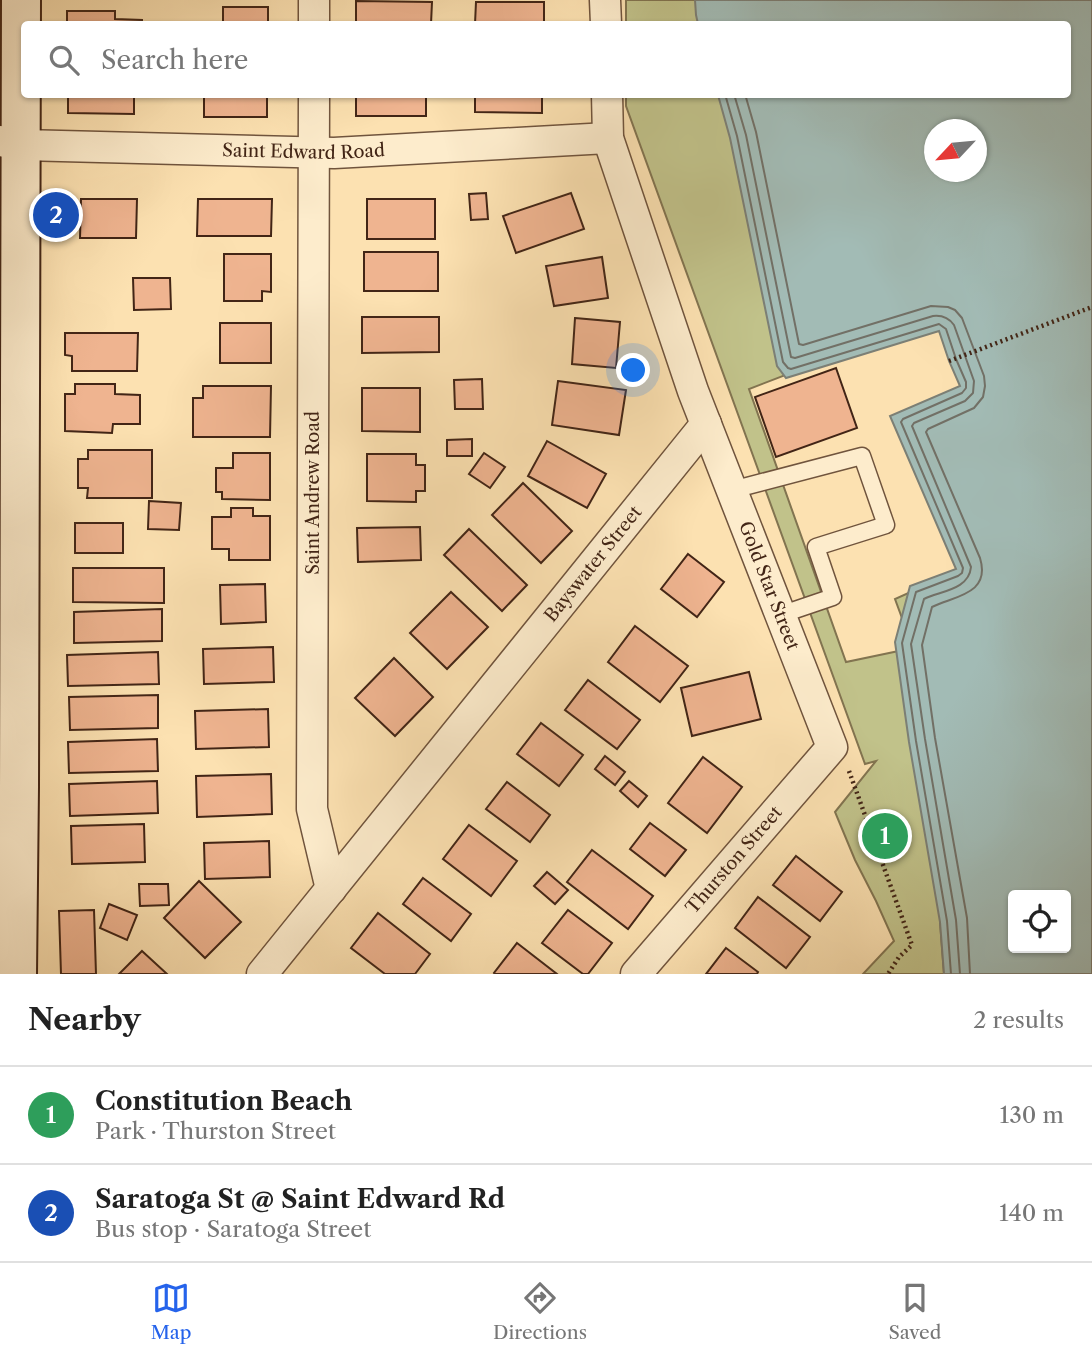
<!DOCTYPE html>
<html lang="en">
<head>
<meta charset="utf-8">
<style>
  body { margin:0; font-family:"Libre Caslon Text",serif; background:#f2f2f2; color:#222 }
  .controls { position:absolute; right:21px; bottom:21px; display:grid; overflow:hidden; border-radius:7px; box-shadow:0 2px 5px #0004 }
  .controls button { width:63px; height:63px; display:grid; place-items:center; padding:0; border:0; border-bottom:2px solid #e0e0e0; background:#fff; color:#222; font:35px sans-serif }
  .compass { position:absolute; left:924px; top:119px; width:63px; height:63px; border-radius:50%; background:#fff; box-shadow:0 2px 5px #0004; rotate:244deg }
  .you { position:absolute; left:634px; top:371px; width:24px; height:24px; margin:-18px; border:5px solid #fff; border-radius:50%; background:#1a73e8; box-shadow:0 0 0 10px #1a73e833 }
  .badge { display:grid; place-items:center; width:46px; height:46px; border-radius:50%; background:#2563eb; color:#fff; font-size:23px; font-weight:700 }
  .pin { position:absolute; translate:-50% -50%; border:4px solid #fff; box-shadow:0 2px 7px #0006 }
  .list { margin:0; padding:0; list-style:none }
  h2 { display:flex; justify-content:space-between; align-items:center; height:91px; margin:0; padding:0 28px; font-size:30px }
  h2 small { font-size:23px; font-weight:400; color:#767676 }
  .list li { display:grid; grid-template-columns:46px 1fr auto; gap:21px; align-items:center; box-sizing:border-box; height:98px; padding:0 28px; border-top:2px solid #e0e0e0 }
  .list b { display:block; font-size:26px; white-space:nowrap }
  .list p { margin:0; font-size:23px; white-space:nowrap; color:#767676 }
  .list em { font-size:23px; font-style:normal; color:#767676 }
  .icon { flex:none; width:38px; height:38px; fill:none; stroke:currentColor; stroke-width:2; stroke-linecap:round; stroke-linejoin:round }
  .map { position:relative; flex:none; width:1092px; height:974px; overflow:hidden }
  .search { position:absolute; background:#fff; box-shadow:0 2px 5px #0004; left:21px; right:21px; top:21px; height:77px; display:flex; align-items:center; gap:18px; box-sizing:border-box; padding:0 24px; border-radius:7px; color:#767676; font-size:26px }
  .sheet { height:287px; background:#fff }
  nav { display:flex; justify-content:space-around; align-items:center; box-sizing:border-box; height:98px; border-top:2px solid #e0e0e0; background:#fff; font-size:19px; color:#767676 }
  nav a { display:grid; justify-items:center; gap:4px }
  nav .on { color:#2563eb }
  .map>svg:first-child { display:block }
  .green { fill:#c1c28a; stroke:#827450; stroke-width:2 }
  .water { fill:#a2bbb5; stroke:#7c7f75; stroke-width:2; fill-rule:evenodd }
  .lines { fill:none; stroke-linecap:round; stroke-linejoin:round }
  .shore { stroke:#727066; stroke-width:2 }
  .building { fill:#efb490; stroke:#422516; stroke-width:2 }
  .service-casing { stroke:#70543d; stroke-width:19 }
  .minor-casing { stroke:#70543d; stroke-width:33 }
  .secondary-casing { stroke:#422516; stroke-width:42 }
  .path { stroke:#422516; stroke-width:4.5; stroke-dasharray:2 3.5; stroke-linecap:butt }
  .service { stroke:#fdeccc; stroke-width:16 }
  .minor { stroke:#fdeccc; stroke-width:30 }
  .secondary { stroke:#fdeccc; stroke-width:38 }
  .labels { text-anchor:middle; stroke-width:5; stroke-linejoin:round; paint-order:stroke }
  .street-label { font-size:18px; fill:#422516; stroke:#fdeccc }
</style>
</head>
<body>
<div class="map">
<svg width="1092" height="974" viewBox="0 0 1092 974">
  <rect width="100%" height="100%" fill="#fce1b1"/>
  <filter id="stains"><feTurbulence type="fractalNoise" baseFrequency=".00286" numOctaves="4"/><feColorMatrix values="0 0 0 0 .2 0 0 0 0 .09 0 0 0 0 .02 0 0 0 .5 -.17"/></filter>
  <radialGradient id="worn" r=".72"><stop offset=".6" stop-color="#630" stop-opacity="0"/><stop offset="1" stop-color="#630" stop-opacity=".3"/></radialGradient>
  <g class="green">
    <polygon points="626,0 892,0 900,24 626,24"/>
    <polygon points="626,95 921,95 861,346 749,389 846,662 913,648 895,599 982,560 940,922 944,974 863,974 894,941 876,901 855,860 835,812 876,761 865,764 626,106"/>
  </g>
  <path class="water" d="M695 0H1092V974H944L940 922 909 742 895 642 910 586 956 569 890 416 960 386 949 361 939 331 786 378 777 366 730 138 718 95 1068 94V24H698L696 15ZM934 130H976V172H934ZM1013 895H1066V948H1013Z"/>
  <g class="lines">
    <g class="shore">
      <polyline points="725,94 737,136 783,362 788,368 791,369 939,324 946,329 956,359 966,382 966,388 962,393 903,419 901,422 963,568 962,573 958,576 916,592 902,643 916,741 947,921 951,974"/>
      <path d="M734 94 746 135 791 357 795 358 933 316C942 315 949 318 954 325L974 381 973 393 965 401 914 423 912 426 971 567C969 590 940 591 924 599L911 644 925 739 956 920 960 974"/>
      <path d="M745 94 756 132 799 344 803 345 931 306 948 307 955 310 962 318 984 376 985 386 983 397 974 408 928 429 926 432 980 558C991 594 955 596 932 607L922 645 935 738 967 918 970 974"/>
    </g>
  </g>
  <g class="building">
    <polygon points="356,1 432,2 431,24 356,24"/>
    <polygon points="476,2 544,2 544,24 475,24"/>
    <rect x="223" y="7" width="45" height="17"/>
    <polygon points="67,11 115,11 115,19 142,20 142,24 67,24"/>
    <polygon points="68,94 134,94 134,114 68,113"/>
    <rect x="204" y="94" width="63" height="23"/>
    <rect x="356" y="94" width="70" height="22"/>
    <polygon points="475,94 542,94 542,113 475,112"/>
    <polygon points="486,193 488,219 471,220 469,194"/>
    <polygon points="571,193 584,229 516,253 503,216"/>
    <polygon points="81,199 137,199 136,238 80,238"/>
    <polygon points="198,199 272,199 271,236 197,236"/>
    <rect x="367" y="199" width="68" height="40"/>
    <rect x="364" y="252" width="74" height="39"/>
    <polygon points="224,254 271,254 271,292 262,291 262,301 224,301"/>
    <polygon points="602,257 608,298 554,306 546,266"/>
    <polygon points="133,278 170,278 171,309 134,310"/>
    <polygon points="362,317 439,317 439,352 362,353"/>
    <polygon points="575,318 620,322 616,368 572,364"/>
    <rect x="220" y="323" width="51" height="40"/>
    <polygon points="65,333 138,333 137,371 72,371 72,356 65,355"/>
    <polygon points="836,368 857,428 776,457 755,397"/>
    <polygon points="482,379 483,409 455,409 454,380"/>
    <polygon points="558,381 626,390 619,435 552,425"/>
    <polygon points="75,384 115,384 115,394 140,395 140,424 113,424 112,433 65,431 65,394 75,394"/>
    <polygon points="203,386 271,386 270,437 193,437 193,398 203,398"/>
    <polygon points="362,388 420,388 420,432 362,431"/>
    <polygon points="472,439 472,456 447,456 447,440"/>
    <polygon points="547,441 606,474 587,508 528,476"/>
    <polygon points="88,450 152,450 152,498 87,498 88,488 78,488 78,459 88,459"/>
    <polygon points="233,453 270,453 270,500 222,499 222,492 216,492 216,468 233,468"/>
    <polygon points="484,453 505,467 490,488 469,474"/>
    <polygon points="367,454 416,454 416,465 425,465 425,491 416,491 416,502 367,501"/>
    <polygon points="523,483 572,531 541,563 492,515"/>
    <polygon points="149,501 181,503 179,530 148,529"/>
    <polygon points="231,508 253,508 253,516 270,516 270,560 229,560 229,549 212,549 212,517 231,517"/>
    <rect x="75" y="523" width="48" height="30"/>
    <polygon points="420,527 421,560 358,562 357,528"/>
    <polygon points="469,529 527,585 502,611 444,555"/>
    <polygon points="688,554 724,582 697,617 661,589"/>
    <polygon points="73,568 164,568 164,603 73,602"/>
    <polygon points="265,584 266,622 221,624 220,585"/>
    <polygon points="451,592 488,627 447,669 410,633"/>
    <polygon points="162,609 162,641 74,643 74,612"/>
    <polygon points="635,626 688,666 660,702 608,662"/>
    <polygon points="273,647 274,682 204,684 203,649"/>
    <polygon points="158,652 159,684 68,686 67,655"/>
    <polygon points="394,658 433,697 395,736 355,698"/>
    <polygon points="749,672 761,719 692,736 681,688"/>
    <polygon points="588,680 640,720 617,749 565,710"/>
    <polygon points="158,695 158,728 70,730 69,697"/>
    <polygon points="268,709 269,747 196,749 195,711"/>
    <polygon points="541,723 583,755 559,786 517,754"/>
    <polygon points="157,739 158,771 69,773 68,742"/>
    <polygon points="605,756 625,772 615,785 595,769"/>
    <polygon points="703,757 742,787 707,833 668,803"/>
    <polygon points="271,774 272,814 197,817 196,776"/>
    <polygon points="157,781 158,813 70,816 69,784"/>
    <polygon points="629,781 647,796 638,807 620,791"/>
    <polygon points="507,782 550,815 530,842 486,809"/>
    <polygon points="650,823 686,850 665,876 630,849"/>
    <polygon points="144,824 145,862 72,864 71,826"/>
    <polygon points="469,825 517,861 491,896 443,859"/>
    <polygon points="269,841 270,877 205,879 204,843"/>
    <polygon points="592,850 653,896 628,929 567,882"/>
    <polygon points="796,856 842,892 820,921 773,885"/>
    <polygon points="547,872 568,890 555,904 534,886"/>
    <polygon points="423,878 471,914 451,941 403,904"/>
    <polygon points="199,881 241,922 205,958 164,918"/>
    <polygon points="139,884 168,884 169,905 140,906"/>
    <polygon points="758,897 810,937 786,968 735,928"/>
    <polygon points="109,904 137,915 127,940 100,928"/>
    <polygon points="94,910 96,974 61,974 59,911"/>
    <polygon points="568,910 612,943 588,974 583,974 542,943"/>
    <polygon points="378,913 430,954 415,974 385,974 351,948"/>
    <polygon points="517,943 557,974 495,974 494,973"/>
    <polygon points="726,948 758,972 757,974 706,974"/>
    <polygon points="142,951 167,974 119,974"/>
  </g>
  <g class="lines">
    <defs>
      <polyline id="service" points="732,490 862,456 886,525 816,547 833,597 780,615"/>
      <g id="minor">
        <polyline points="314,0 314,24"/>
        <polyline points="605,0 606,24"/>
        <polyline points="314,94 312,809 331,889"/>
        <path id="s1" d="M607 94 608 138 693 391 832 747 636 974"/>
        <path id="s2" d="M0 141 22 145 334 153 608 138"/>
        <path id="s3" d="M262 974 706 424"/>
      </g>
      <polyline id="secondary" points="17,974 19,787 21,0"/>
    </defs>
    <use href="#service" class="service-casing"/>
    <use href="#minor" class="minor-casing"/>
    <use href="#secondary" class="secondary-casing"/>
    <g class="path">
      <polyline points="949,361 1092,307"/>
      <polyline points="849,771 912,945 899,957 888,974"/>
    </g>
    <use href="#service" class="service"/>
    <use href="#minor" class="minor"/>
    <use href="#secondary" class="secondary"/>
  </g>
  <g class="labels">
    <g class="street-label">
      <text dy="6" stroke="none"><textPath href="#s2" startOffset="304">Saint Edward Road</textPath></text>
      <text transform="translate(313 493) rotate(-90)" y="6">Saint Andrew Road</text>
      <text dy="6" stroke="none"><textPath href="#s3" startOffset="527">Bayswater Street</textPath></text>
      <text dy="6" stroke="none"><textPath href="#s1" startOffset="520">Gold Star Street</textPath></text>
      <text transform="translate(734 860) rotate(-49)" y="6">Thurston Street</text>
    </g>
  </g>
  <rect width="100%" height="100%" filter="url(#stains)"/>
  <rect width="100%" height="100%" fill="url(#worn)"/>
</svg>
<div class="controls">
<button><svg class="icon" aria-label="locate" viewBox="0 0 24 24"><circle cx="12" cy="12" r="6"/><path d="M12 2v4M12 18v4M2 12h4M18 12h4"/></svg></button>
</div>
<svg class="compass" viewBox="-18 -18 36 36"><path d="M0-13l5 13h-10z" fill="#e53935"/><path d="M0 13l5-13h-10z" fill="#767676"/></svg>
<div class="you"></div>
<div class="pin badge" style="left:885px;top:836px;background:#2e9e5b">1</div>
<div class="pin badge" style="left:56px;top:215px;background:#1a4fb4">2</div>
<div class="search"><svg class="icon" aria-label="search" viewBox="0 0 24 24"><circle cx="10" cy="10" r="6"/><path d="M15 15l6 6"/></svg>Search here</div>
</div>
<section class="sheet">
<h2>Nearby<small>2 results</small></h2>
<ul class="list">
<li><span class="badge" style="background:#2e9e5b">1</span><div><b>Constitution Beach</b><p>Park · Thurston Street</p></div><em>130 m</em></li>
<li><span class="badge" style="background:#1a4fb4">2</span><div><b>Saratoga St @ Saint Edward Rd</b><p>Bus stop · Saratoga Street</p></div><em>140 m</em></li>
</ul>
</section>
<nav>
<a class="on"><svg class="icon" aria-label="map" viewBox="0 0 24 24"><path d="M3 6l6-2 6 2 6-2v14l-6 2-6-2-6 2zM9 4v14M15 6v14"/></svg>Map</a>
<a><svg class="icon" aria-label="directions" viewBox="0 0 24 24"><path d="M12 3l9 9-9 9-9-9zM9 14v-3h6M13 9l2 2-2 2"/></svg>Directions</a>
<a><svg class="icon" aria-label="saved" viewBox="0 0 24 24"><path d="M7 4h10v16l-5-4-5 4z"/></svg>Saved</a>
</nav>
</body>
</html>
